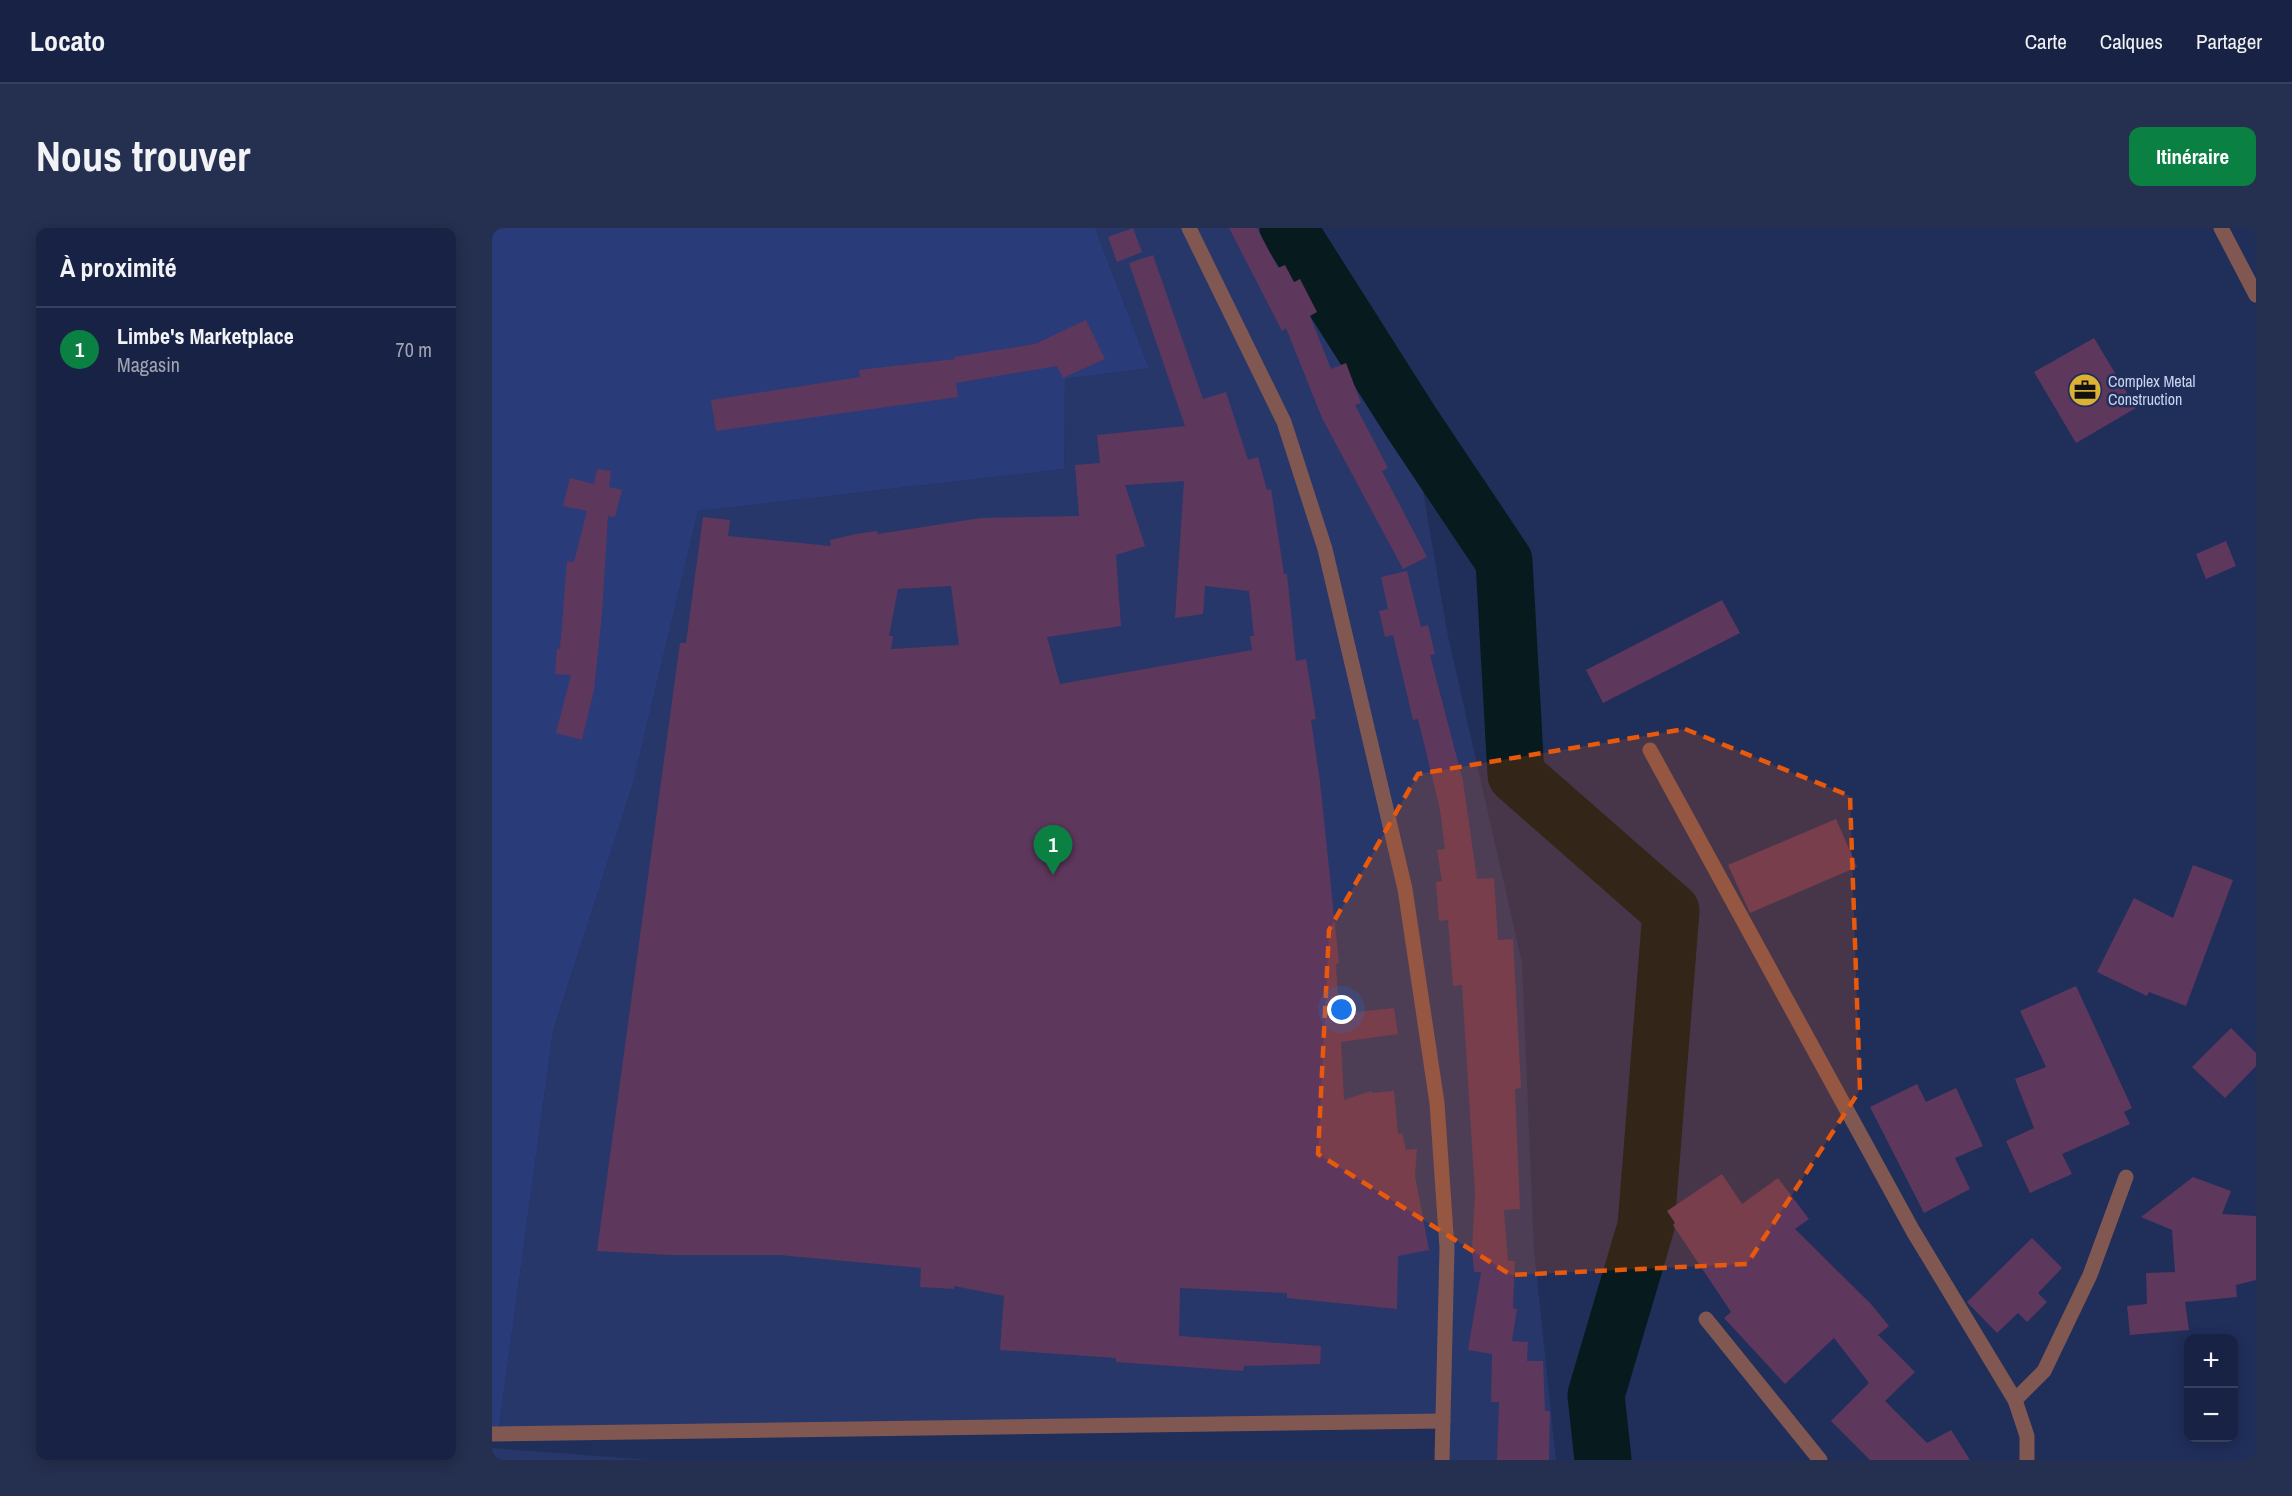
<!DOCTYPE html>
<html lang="fr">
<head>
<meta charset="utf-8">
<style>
  body { margin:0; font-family:"Archivo Narrow",sans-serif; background:#252f4f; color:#f1f3f6 }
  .controls { position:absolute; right:18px; bottom:18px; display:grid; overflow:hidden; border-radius:12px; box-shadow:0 3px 15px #0003 }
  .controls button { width:54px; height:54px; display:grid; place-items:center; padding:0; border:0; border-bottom:2px solid #363f5d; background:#182244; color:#f1f3f6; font:30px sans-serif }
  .you { position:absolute; left:850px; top:782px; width:21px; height:21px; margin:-15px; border:4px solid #fff; border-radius:50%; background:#1a73e8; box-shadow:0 0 0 9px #1a73e833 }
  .badge { display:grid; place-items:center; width:39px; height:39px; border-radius:50%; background:#0b8043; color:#fff; font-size:20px; font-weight:700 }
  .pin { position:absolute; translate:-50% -50px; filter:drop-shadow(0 2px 3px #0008) }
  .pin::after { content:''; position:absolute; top:32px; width:21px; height:18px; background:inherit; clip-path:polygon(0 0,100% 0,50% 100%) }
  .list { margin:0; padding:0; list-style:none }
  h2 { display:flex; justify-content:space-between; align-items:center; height:78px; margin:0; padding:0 24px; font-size:26px }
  h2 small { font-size:20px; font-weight:400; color:#9fa4b2 }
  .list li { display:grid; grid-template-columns:39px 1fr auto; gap:18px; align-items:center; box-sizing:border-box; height:84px; padding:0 24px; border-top:2px solid #363f5d }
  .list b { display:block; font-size:22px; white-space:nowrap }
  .list p { margin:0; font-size:20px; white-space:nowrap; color:#9fa4b2 }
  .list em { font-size:20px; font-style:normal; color:#9fa4b2 }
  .map { position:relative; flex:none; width:1764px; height:1232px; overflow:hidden; border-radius:12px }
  header { display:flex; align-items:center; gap:36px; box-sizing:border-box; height:84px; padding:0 30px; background:#182244; border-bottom:2px solid #363f5d }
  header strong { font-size:28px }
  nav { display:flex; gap:33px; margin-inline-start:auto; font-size:21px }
  .intro { display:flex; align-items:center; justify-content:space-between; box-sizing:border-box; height:144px; padding:0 36px }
  h1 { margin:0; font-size:42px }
  .button { padding:15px 27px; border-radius:12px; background:#0b8043; color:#fff; font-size:21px; font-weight:700 }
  main { display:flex; gap:36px; padding:0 36px }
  aside { flex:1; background:#182244; border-radius:12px; box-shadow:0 3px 15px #0003 }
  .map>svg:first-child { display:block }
  .built { fill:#27376a }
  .green { fill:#293b79 }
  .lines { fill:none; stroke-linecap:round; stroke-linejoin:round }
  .river { stroke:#071a1d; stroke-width:57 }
  .building { fill:#5e375d; fill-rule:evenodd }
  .service { stroke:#815751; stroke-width:15 }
  .minor { stroke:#815751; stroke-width:15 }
  .marked { fill:#e8590c; fill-opacity:0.2; stroke:#e8590c; stroke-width:4.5; stroke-dasharray:12 8; stroke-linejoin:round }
  .labels { text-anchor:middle; stroke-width:5; stroke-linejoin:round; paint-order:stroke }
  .poi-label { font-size:16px; fill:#c8d3ee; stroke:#202e5a; text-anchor:start }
</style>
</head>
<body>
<header>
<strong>Locato</strong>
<nav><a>Carte</a><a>Calques</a><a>Partager</a></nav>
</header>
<div class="intro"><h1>Nous trouver</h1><a class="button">Itinéraire</a></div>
<main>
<aside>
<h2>À proximité<small></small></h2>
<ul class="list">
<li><span class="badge">1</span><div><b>Limbe's Marketplace</b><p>Magasin</p></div><em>70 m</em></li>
</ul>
</aside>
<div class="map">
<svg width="1764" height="1232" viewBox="0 0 1764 1232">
  <rect width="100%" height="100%" fill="#202e5a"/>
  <g class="built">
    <polygon points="603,0 796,0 919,194 956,408 1030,735 1042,1022 1064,1232 950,1232 951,1193 6,1206 61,803 140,559 206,283 572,241 573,151 657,140"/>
    <polygon points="0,1220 159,1232 0,1232"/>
  </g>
  <polygon class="green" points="0,0 603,0 657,140 573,151 572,241 206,283 140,559 61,803 6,1206 0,1206"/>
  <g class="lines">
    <polyline class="river" points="796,0 919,194 1012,333 1024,547 1179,683 1154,998 1104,1167 1111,1232"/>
  </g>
  <g class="building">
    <polygon points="641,0 650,24 625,34 616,9"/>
    <polygon points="737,0 765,0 786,40 793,37 802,54 808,51 825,84 818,88 839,141 854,135 869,175 863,177 896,240 890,243 935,329 911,341 830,190 794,100 790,103"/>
    <path d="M661 27 711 171 734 164 756 232 766 229 775 262 779 261 792 346H795L804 433 814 431 824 491 819 492 828 554 847 735 844 736 847 786 902 780 906 806 849 814 852 872 879 863 880 865 902 863 906 906 910 905 914 922 925 921 923 948 937 1022 906 1028 905 1081 795 1070V1065L688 1060 687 1108 829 1118 828 1136 752 1138 751 1143 624 1134V1130L508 1122 512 1068 462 1058V1061L428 1059 429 1040 287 1027H179L105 1023 188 415H194L211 289 238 292 236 308 339 318 338 312 364 306 385 303 386 306 489 290 587 288 583 237 608 235 605 207 693 198 637 35ZM692 253 683 390 711 386 713 358 757 363 762 408H758L760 422 568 456 555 409 629 398 624 327 653 318 633 257ZM459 358 467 417 399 421 401 408H397L406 361Z"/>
    <polygon points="594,92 613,131 571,150 565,138 464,155 466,169 224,203 219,172 368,149 367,142 463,131 462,129 543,116"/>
    <polygon points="1602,110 1644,180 1584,215 1542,144"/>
    <polygon points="105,241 119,243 117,259 130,262 123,289 116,288 110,386 102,462 90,512 64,505 79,447 63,446 65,420 68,421 75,333 82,334 95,283 71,278 78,250 102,256"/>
    <polygon points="1734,313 1744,338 1714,351 1704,326"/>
    <polygon points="915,343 929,399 936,397 943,426 938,427 971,553 985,651 1002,650 1006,712 1021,711 1029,860 1023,861 1028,981 1012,982 1016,1033 1023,1033 1021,1080 1025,1081 1020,1113 1036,1114 1035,1133 1051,1133 1053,1183 1058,1183 1057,1232 1005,1232 1007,1174 999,1174 1000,1126 976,1122 989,1044 982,1044 980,1022 983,965 970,757 961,758 956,692 947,693 944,654 950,653 945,622 953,621 948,581 926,491 921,492 901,407 893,409 887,383 896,381 889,349"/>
    <polygon points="1230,372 1248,405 1111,475 1094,442"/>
    <polygon points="1344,591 1365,639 1258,685 1236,637"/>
    <polygon points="1701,637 1741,652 1694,778 1657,764 1655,768 1605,744 1642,670 1681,690"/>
    <polygon points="1584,758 1640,880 1632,884 1638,896 1570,926 1580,946 1538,965 1514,913 1542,900 1523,851 1554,839 1528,783"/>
    <polygon points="1739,800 1764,825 1764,838 1733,870 1700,839"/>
    <polygon points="1425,856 1434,874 1464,860 1491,918 1463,930 1478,961 1432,985 1378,879"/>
    <polygon points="1230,946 1250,976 1286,950 1317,991 1303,1001 1379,1076 1397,1098 1386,1107 1423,1144 1393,1173 1435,1215 1459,1202 1478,1232 1378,1232 1339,1193 1377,1155 1342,1110 1293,1156 1232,1090 1239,1084 1181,997 1183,995 1175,983"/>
    <polygon points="1701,949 1739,963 1730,986 1764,988 1764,1052 1744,1057 1745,1069 1693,1074 1697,1102 1638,1107 1635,1078 1655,1076 1654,1045 1683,1044 1680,1002 1649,989"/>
    <polygon points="1540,1010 1570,1040 1546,1065 1555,1074 1535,1094 1526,1085 1505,1105 1475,1074"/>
  </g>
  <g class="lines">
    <polyline class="service" points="1523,1172 1552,1143 1598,1047 1634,949"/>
    <g class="minor">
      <polyline points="697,0 792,194 833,321 913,661 945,875 955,1020 950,1232"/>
      <polyline points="1729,0 1764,67"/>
      <polyline points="1158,522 1421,1003 1523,1172 1535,1208 1535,1232"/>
      <polyline points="1214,1091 1328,1232"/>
      <polyline points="0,1206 951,1193"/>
    </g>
  </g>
  <path class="marked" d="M1193 501 1358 568 1368 862 1255 1036 1019 1047 826 926 837 702 926 546Z"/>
  <defs>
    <symbol id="office-disc" viewBox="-11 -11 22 22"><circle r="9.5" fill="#ddb133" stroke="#202e5a"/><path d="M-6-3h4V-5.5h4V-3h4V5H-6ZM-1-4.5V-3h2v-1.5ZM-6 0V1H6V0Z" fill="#111"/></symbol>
  </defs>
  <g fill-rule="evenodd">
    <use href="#office-disc" x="1574" y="143" width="38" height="38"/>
  </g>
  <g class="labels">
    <g class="poi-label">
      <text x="1616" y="159">Complex Metal<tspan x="1616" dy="18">Construction</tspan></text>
    </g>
  </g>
</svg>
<div class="controls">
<button>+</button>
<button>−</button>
</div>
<div class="you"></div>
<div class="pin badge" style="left:561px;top:647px">1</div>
</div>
</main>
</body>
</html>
